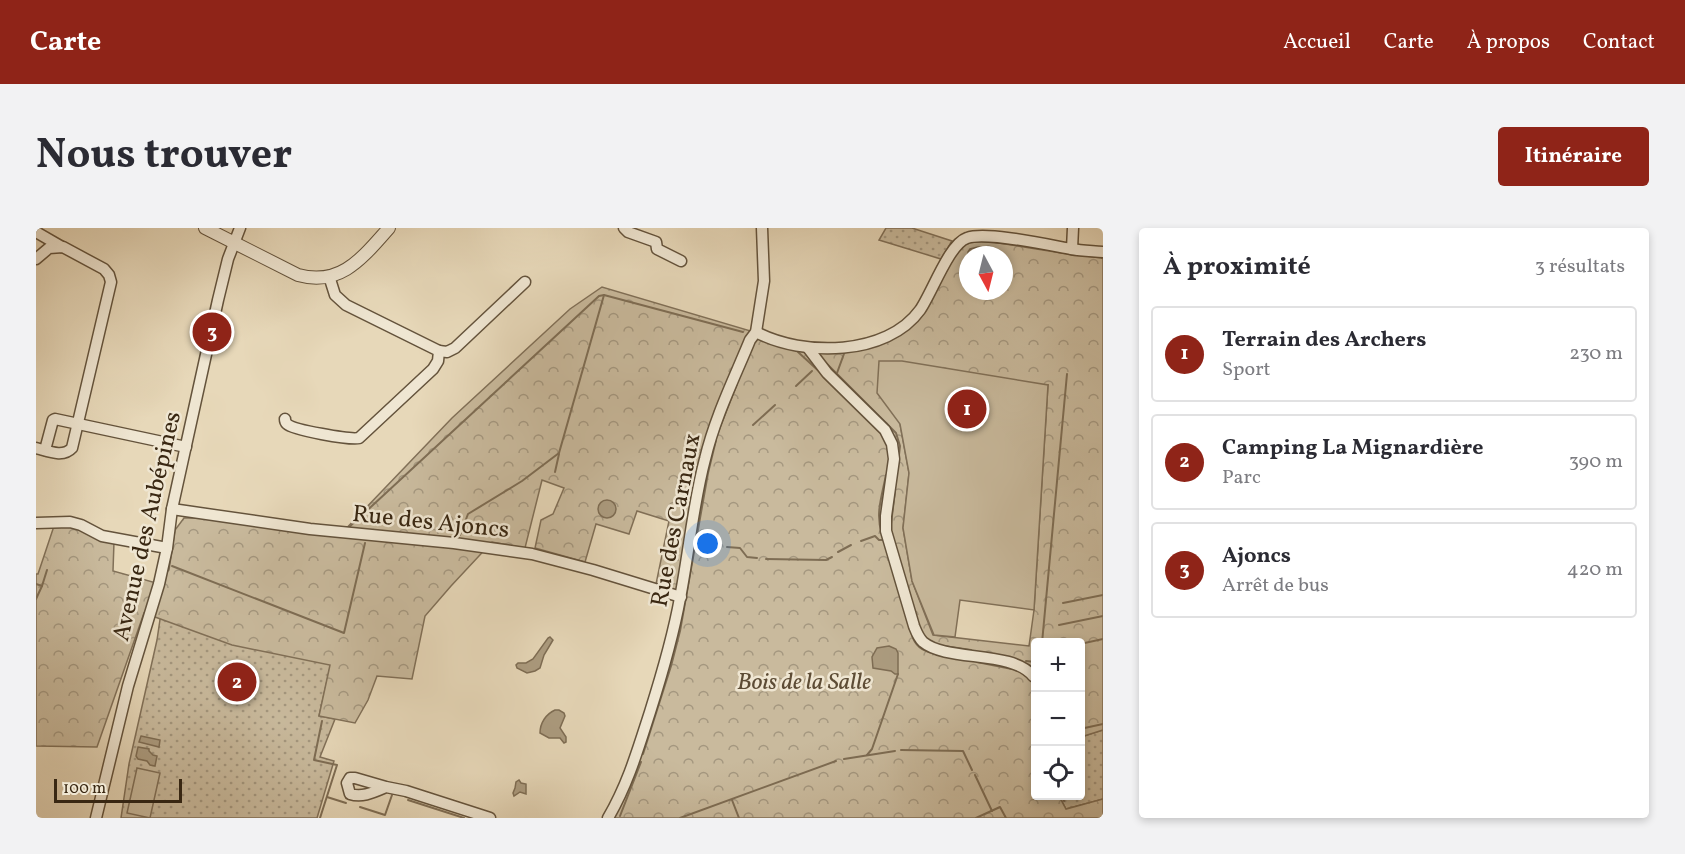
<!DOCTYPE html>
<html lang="fr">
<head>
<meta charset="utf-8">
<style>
  body { margin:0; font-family:Vollkorn,serif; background:#f2f2f3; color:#2b2b33 }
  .controls { position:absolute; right:18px; bottom:18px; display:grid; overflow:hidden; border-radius:6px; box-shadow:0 3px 9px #0003 }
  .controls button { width:54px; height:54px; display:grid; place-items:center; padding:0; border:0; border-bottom:2px solid #e1e1e2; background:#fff; color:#2b2b33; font:30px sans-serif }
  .compass { position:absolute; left:923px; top:18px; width:54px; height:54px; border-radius:50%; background:#fff; box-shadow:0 3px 9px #0003; rotate:173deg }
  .scale { position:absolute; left:18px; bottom:15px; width:128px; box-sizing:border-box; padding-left:6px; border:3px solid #392712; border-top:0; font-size:16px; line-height:21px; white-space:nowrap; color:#392712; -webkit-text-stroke:4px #efe6d2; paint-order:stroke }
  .you { position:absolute; left:672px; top:316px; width:21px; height:21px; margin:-15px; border:4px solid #fff; border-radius:50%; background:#1a73e8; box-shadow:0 0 0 9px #1a73e833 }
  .badge { display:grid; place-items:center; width:39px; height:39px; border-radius:50%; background:#8f2418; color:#fff; font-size:20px; font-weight:700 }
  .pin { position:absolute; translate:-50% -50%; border:3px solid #fff; box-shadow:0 2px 6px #0006 }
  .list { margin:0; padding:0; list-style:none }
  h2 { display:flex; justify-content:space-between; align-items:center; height:78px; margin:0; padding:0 24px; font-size:26px }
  h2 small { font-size:20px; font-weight:400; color:#7c7c81 }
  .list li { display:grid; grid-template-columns:39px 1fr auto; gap:18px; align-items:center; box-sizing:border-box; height:96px; margin:0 12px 12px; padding:0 12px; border:2px solid #e1e1e2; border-radius:6px }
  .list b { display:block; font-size:22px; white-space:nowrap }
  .list p { margin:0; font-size:20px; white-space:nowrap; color:#7c7c81 }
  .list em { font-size:20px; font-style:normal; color:#7c7c81 }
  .icon { flex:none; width:33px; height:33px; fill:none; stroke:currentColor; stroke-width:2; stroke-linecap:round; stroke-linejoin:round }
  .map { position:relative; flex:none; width:1067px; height:590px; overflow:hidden; border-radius:6px }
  header { display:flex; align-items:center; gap:36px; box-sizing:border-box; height:84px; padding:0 30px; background:#8f2418; color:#fff }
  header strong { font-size:28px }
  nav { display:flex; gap:33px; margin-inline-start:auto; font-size:21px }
  .intro { display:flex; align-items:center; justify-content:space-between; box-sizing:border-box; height:144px; padding:0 36px }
  h1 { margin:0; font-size:42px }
  .button { padding:15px 27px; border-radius:6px; background:#8f2418; color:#fff; font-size:21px; font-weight:700 }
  main { display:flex; gap:36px; padding:0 36px }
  aside { flex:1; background:#fff; border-radius:6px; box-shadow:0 3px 9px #0003 }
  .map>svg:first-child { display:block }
  .grass { fill:url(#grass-dots); stroke:#817058; stroke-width:1.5 }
  .forest { fill:url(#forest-crowns); stroke:#817058; stroke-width:1.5; fill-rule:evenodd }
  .garden { fill:#c9ba9d; stroke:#817058; stroke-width:1.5 }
  .water { fill:#ac9c80; stroke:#7e6d54; stroke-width:1.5 }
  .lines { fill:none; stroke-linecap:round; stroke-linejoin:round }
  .stream { stroke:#7e6d54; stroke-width:2 }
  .minor-casing { stroke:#64533c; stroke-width:13 }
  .tertiary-casing { stroke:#64533c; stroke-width:14 }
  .minor { stroke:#efe6d2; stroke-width:10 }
  .tertiary { stroke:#efe6d2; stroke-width:12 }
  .labels { text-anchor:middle; stroke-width:5; stroke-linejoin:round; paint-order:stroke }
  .street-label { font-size:24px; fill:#392712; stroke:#efe6d2 }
  .park-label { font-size:24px; font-style:italic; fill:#5d4c35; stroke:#efe6d2 }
</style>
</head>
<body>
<header>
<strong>Carte</strong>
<nav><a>Accueil</a><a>Carte</a><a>À propos</a><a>Contact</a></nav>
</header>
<div class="intro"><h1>Nous trouver</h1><a class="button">Itinéraire</a></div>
<main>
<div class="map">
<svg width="1067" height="590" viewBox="0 0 1067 590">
  <defs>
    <pattern id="grass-dots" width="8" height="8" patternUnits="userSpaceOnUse" patternTransform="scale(1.5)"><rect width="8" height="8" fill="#c9ba9d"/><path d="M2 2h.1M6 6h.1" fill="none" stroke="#a4977f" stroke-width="1.8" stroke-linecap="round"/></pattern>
    <pattern id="forest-crowns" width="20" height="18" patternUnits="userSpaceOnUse" patternTransform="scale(1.5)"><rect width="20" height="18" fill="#c9ba9d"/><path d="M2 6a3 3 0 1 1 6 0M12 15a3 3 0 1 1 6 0" fill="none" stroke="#a4977f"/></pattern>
  </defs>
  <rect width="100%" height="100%" fill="#e7d8b9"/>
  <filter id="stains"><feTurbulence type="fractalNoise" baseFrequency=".00333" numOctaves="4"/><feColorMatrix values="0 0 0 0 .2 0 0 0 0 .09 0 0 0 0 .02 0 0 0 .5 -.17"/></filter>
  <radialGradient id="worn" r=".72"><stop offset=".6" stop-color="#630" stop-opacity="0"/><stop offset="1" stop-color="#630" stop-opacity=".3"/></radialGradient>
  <g class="grass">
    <polygon points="850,0 876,0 916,13 905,31 843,12"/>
    <polygon points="309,374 283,488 299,491 284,529 298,533 281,590 85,590 93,536 121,412 126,378"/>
    <polygon points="1067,502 1067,571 1030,581 1023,568 1044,568 1045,509"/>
  </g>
  <path class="forest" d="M931 10 1032 26 1067 30V502L1045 509 1044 415H999V568H1023L1030 581 1067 571V590H571L590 557 645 369 619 361 633 293 601 283 593 306 560 296 549 334 499 320 505 292 517 286 528 260 506 252 489 320 456 314 415 358 389 388 376 451 341 448 332 472 319 495 283 488 294 437 196 417 108 385 61 519 0 518V346H2L18 298 37 299 78 314 77 343 120 355 133 342 139 302 148 290H171L302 309 416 190 534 81 566 59 772 120 817 118 872 96ZM932 27H968V63H932ZM1012 157 998 382 993 418 897 407 876 353 867 300 873 245 864 196Z"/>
  <g class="garden">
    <polygon points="843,133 866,133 1012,157 998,382 924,372 919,409 898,407 876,353 867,300 873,245 864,196 841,165"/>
    <polygon points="101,540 124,545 114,590 91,585"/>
  </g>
  <g class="water">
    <polygon points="942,19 954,21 953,27 932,28 932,24 934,21"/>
    <circle cx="571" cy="281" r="9"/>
    <polygon points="514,409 517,412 508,427 504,440 499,443 491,445 481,440 480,437 482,435 490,435 497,431 512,410"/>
    <polygon points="853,418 860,421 862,425 862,446 859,446 855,443 837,440 836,429 841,420"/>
    <path d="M519 482H523L528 485 529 488 524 500 530 509V514L528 515 524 510H513L504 505C504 495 510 486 519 482Z"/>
    <polygon points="105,508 124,512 123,519 103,514"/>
    <polygon points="102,519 113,521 113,523 117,527 121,528 119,538 114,537 111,533 102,531 100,528"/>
    <polygon points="483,552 485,555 490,556 490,566 484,564 478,568 477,565 479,560 480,554"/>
  </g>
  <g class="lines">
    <g class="stream">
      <polyline points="1066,30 1067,30"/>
      <polyline points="762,124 786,146"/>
      <polyline points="789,134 860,205 864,218 863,227"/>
      <polyline points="801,145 809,123"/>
      <polyline points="760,158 776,143"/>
      <polyline points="717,197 739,177"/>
      <polyline points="682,204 701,156"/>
      <polyline points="519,244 523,226"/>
      <polyline points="855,296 859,263"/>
      <polyline points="311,301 563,68 568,67 707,104"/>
      <path d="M846 306C839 286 846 268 850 247"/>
      <polyline points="424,307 432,286 486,253 523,225 568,67"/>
      <polyline points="825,313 839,308 843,312 847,312"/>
      <polyline points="691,319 704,320 711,329 721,330"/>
      <polyline points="802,324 815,317"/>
      <polyline points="730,331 790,332 796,329"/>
      <polyline points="136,338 308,405 329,315"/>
      <polyline points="0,356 6,358 11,342"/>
      <polyline points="0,371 6,358"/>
      <polyline points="1027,375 1067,367"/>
      <polyline points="1023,397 1067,388"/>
      <path d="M876 407C879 418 886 423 897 425"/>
      <polyline points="1006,415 1031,146"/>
      <polyline points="1044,416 1067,411"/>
      <polyline points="908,418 935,422"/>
      <polyline points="990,433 999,434"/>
      <polyline points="941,434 976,441"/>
      <polyline points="994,451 998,458 999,464"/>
      <polyline points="1044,501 1067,496"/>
      <polyline points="865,522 927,523 936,542"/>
      <polyline points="607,526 635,438 644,403 672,245 680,212"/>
      <polyline points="831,527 836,521 862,446"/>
      <polyline points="808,531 859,523"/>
      <polyline points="939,547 956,583"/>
      <polyline points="1026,568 1028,573"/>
      <polyline points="291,569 310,575"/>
      <polyline points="372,572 428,590"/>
      <polyline points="696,572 703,590"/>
      <polyline points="324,579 349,587 356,567"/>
      <polyline points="584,588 605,534"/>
      <polyline points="284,590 301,537 278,532 286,493"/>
      <polyline points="644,590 800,533"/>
      <polyline points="940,590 964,579 970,590"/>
    </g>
    <defs>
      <g id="minor">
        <polyline points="588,0 592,4 620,14 621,21 645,33"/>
        <polyline points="0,4 26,19"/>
        <polyline points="1036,21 1037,0"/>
        <path d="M0 31 13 20 27 19 68 41 73 47 75 54 36 220C27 230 12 223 0 220"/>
        <path d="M720 104C767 129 851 128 884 82 896 65 913 16 931 10 950 3 1013 17 1035 21 1046 23 1056 23 1067 24"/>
        <path d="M772 120 791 145 849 202 856 216 858 231 850 288V303L878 398C880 403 882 409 887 414 911 434 976 422 997 448"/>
        <polyline points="403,123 411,124 419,120 489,54"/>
        <path d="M249 191C249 193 250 195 251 196 257 202 314 212 323 210L397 141 402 133 403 123 310 77 299 67 293 48"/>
        <polyline points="9,222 17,192 19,191 150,219"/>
        <polyline points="136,281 274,301 418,315 496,326 557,342 645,369"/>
        <polyline points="0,295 34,294 45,297 66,308 131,320"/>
        <path d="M350 559C338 564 327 570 314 566L311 555 314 550H319L350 559 370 563 454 590"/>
        <polyline points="60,590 92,458 123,356 131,320 136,281 182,72 192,31 204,0"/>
        <path d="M572 590C592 556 602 521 614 484 626 446 637 409 644 370 653 324 657 276 669 231 679 189 698 151 714 112L720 104 728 53 726 0"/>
      </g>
      <path id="tertiary" d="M169 0 262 47C305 59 327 29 353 0"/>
    </defs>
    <use href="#minor" class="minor-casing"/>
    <use href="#tertiary" class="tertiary-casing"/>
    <use href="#minor" class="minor"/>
    <use href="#tertiary" class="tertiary"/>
  </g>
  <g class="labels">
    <g class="street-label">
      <text transform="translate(639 292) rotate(-79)" y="8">Rue des Carnaux</text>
      <text transform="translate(395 293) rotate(6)" y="8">Rue des Ajoncs</text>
      <text transform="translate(110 298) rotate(-77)" y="8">Avenue des Aubépines</text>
    </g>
    <g class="park-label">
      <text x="768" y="461">Bois de la Salle</text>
    </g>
  </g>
  <rect width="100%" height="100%" filter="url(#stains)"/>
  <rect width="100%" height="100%" fill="url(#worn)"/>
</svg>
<div class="controls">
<button>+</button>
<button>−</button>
<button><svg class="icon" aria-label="locate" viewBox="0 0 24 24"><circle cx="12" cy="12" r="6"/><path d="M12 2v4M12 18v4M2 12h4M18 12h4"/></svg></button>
</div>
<svg class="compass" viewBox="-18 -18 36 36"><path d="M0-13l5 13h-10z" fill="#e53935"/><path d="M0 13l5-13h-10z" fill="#7c7c81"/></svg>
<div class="scale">100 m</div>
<div class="you"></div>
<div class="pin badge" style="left:931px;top:181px">1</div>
<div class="pin badge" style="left:201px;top:454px">2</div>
<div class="pin badge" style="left:176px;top:104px">3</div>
</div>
<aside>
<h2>À proximité<small>3 résultats</small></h2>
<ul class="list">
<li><span class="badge">1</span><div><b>Terrain des Archers</b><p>Sport</p></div><em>230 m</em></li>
<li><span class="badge">2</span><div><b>Camping La Mignardière</b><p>Parc</p></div><em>390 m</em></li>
<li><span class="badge">3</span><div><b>Ajoncs</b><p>Arrêt de bus</p></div><em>420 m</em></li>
</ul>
</aside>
</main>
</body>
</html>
